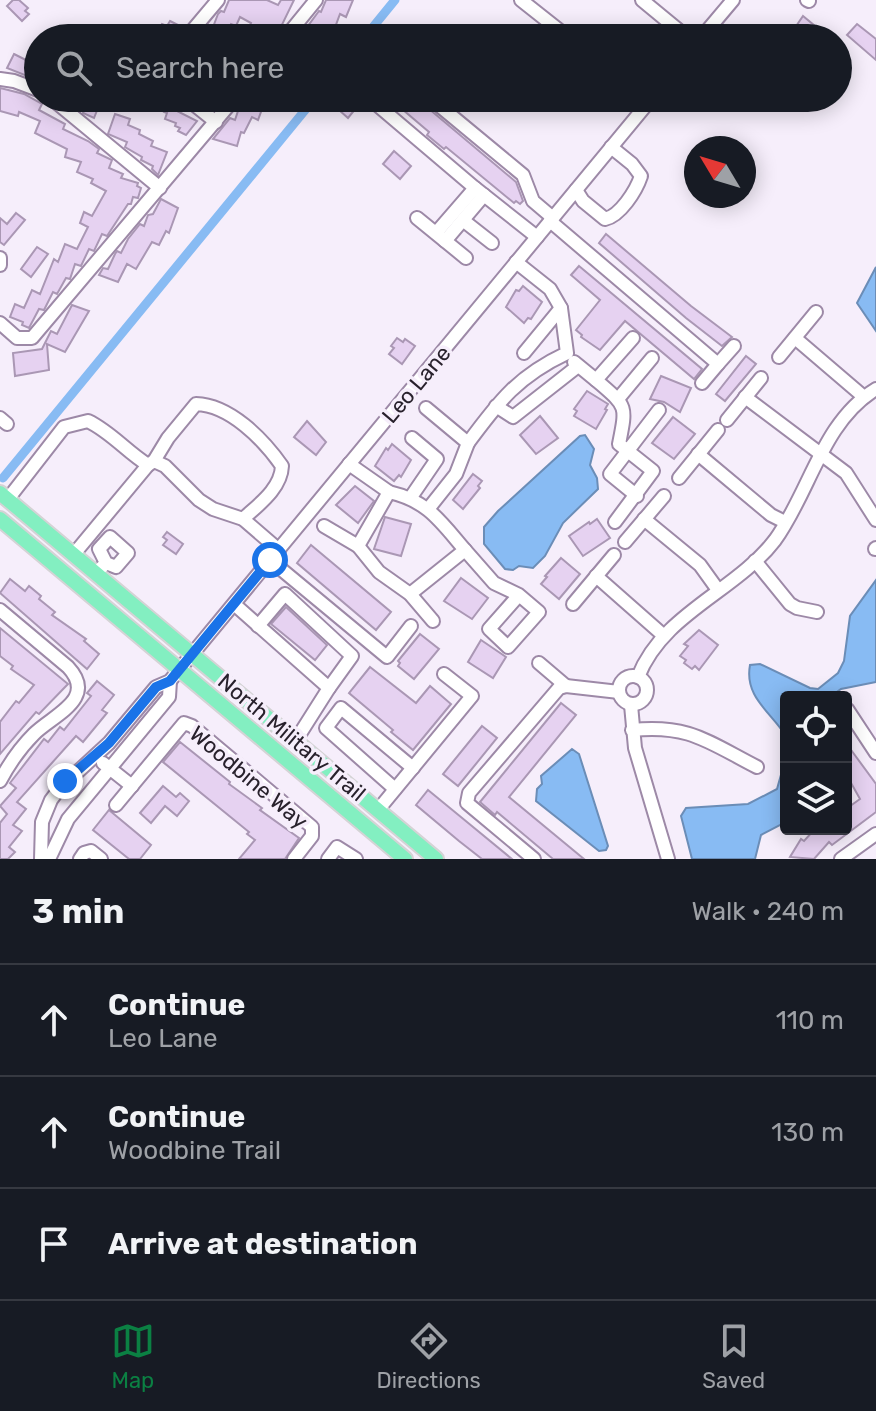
<!DOCTYPE html>
<html lang="en">
<head>
<meta charset="utf-8">
<style>
  body { margin:0; font-family:Rubik,sans-serif; background:#242831; color:#f1f3f6 }
  .controls { position:absolute; right:24px; bottom:24px; display:grid; overflow:hidden; border-radius:8px; box-shadow:0 4px 20px #0003 }
  .controls button { width:72px; height:72px; display:grid; place-items:center; padding:0; border:0; border-bottom:2px solid #363941; background:#171b24; color:#f1f3f6; font:40px sans-serif }
  .compass { position:absolute; left:684px; top:136px; width:72px; height:72px; border-radius:50%; background:#171b24; box-shadow:0 4px 20px #0003; rotate:308deg }
  .stop { position:absolute; width:24px; height:24px; margin:-18px; border:6px solid #1a73e8; border-radius:50%; background:#fff }
  .stop.end { background:#1a73e8; border-color:#fff; box-shadow:0 2px 8px #0008 }
  .list { margin:0; padding:0; list-style:none }
  h2 { display:flex; justify-content:space-between; align-items:center; height:104px; margin:0; padding:0 32px; font-size:34px }
  h2 small { font-size:26px; font-weight:400; color:#9ea1a6 }
  .list li { display:grid; grid-template-columns:52px 1fr auto; gap:24px; align-items:center; box-sizing:border-box; height:112px; padding:0 32px; border-top:2px solid #363941 }
  .list b { display:block; font-size:30px; white-space:nowrap }
  .list p { margin:0; font-size:26px; white-space:nowrap; color:#9ea1a6 }
  .list em { font-size:26px; font-style:normal; color:#9ea1a6 }
  .icon { flex:none; width:44px; height:44px; fill:none; stroke:currentColor; stroke-width:2; stroke-linecap:round; stroke-linejoin:round }
  .map { position:relative; flex:none; width:876px; height:859px; overflow:hidden }
  .search { position:absolute; background:#171b24; box-shadow:0 4px 20px #0003; left:24px; right:24px; top:24px; height:88px; display:flex; align-items:center; gap:20px; box-sizing:border-box; padding:0 28px; border-radius:44px; color:#9ea1a6; font-size:30px }
  .sheet { height:440px; background:#171b24 }
  nav { display:flex; justify-content:space-around; align-items:center; box-sizing:border-box; height:112px; border-top:2px solid #363941; background:#171b24; font-size:22px; color:#9ea1a6 }
  nav a { display:grid; justify-items:center; gap:4px }
  nav .on { color:#0b8043 }
  .map>svg:first-child { display:block }
  .water { fill:#88bbf3; stroke:#6b8db7; stroke-width:2 }
  .lines { fill:none; stroke-linecap:round; stroke-linejoin:round }
  .canal { stroke:#88bbf3; stroke-width:9 }
  .building { fill:#e6d2f1; stroke:#aa97b4; stroke-width:2 }
  .minor-casing { stroke:#9d89a7; stroke-width:16 }
  .major-casing { stroke:#d4d3d5; stroke-width:18 }
  .minor { stroke:#fff; stroke-width:12 }
  .major { stroke:#83efc1; stroke-width:14 }
  .route { stroke:#1a73e8; stroke-width:10 }
  .labels { text-anchor:middle; stroke-width:7; stroke-linejoin:round; paint-order:stroke }
  .street-label { font-size:22px; fill:#28212c; stroke:#f6eefb }
</style>
</head>
<body>
<div class="map">
<svg width="876" height="859" viewBox="0 0 876 859">
  <rect width="100%" height="100%" fill="#f6eefb"/>
  <g class="water">
    <polygon points="876,267 876,331 857,303"/>
    <polygon points="585,435 594,449 590,465 597,478 598,489 563,523 545,556 533,568 519,566 513,570 505,569 484,544 484,527 498,511 580,436"/>
    <path d="M876 580V682L841 689 830 697H786V736C771 712 744 697 750 665L760 664 810 688 818 689 838 673 844 661 850 616Z"/>
    <polygon points="572,749 579,754 608,846 606,850 599,851 536,801 537,789 542,784 541,776"/>
    <polygon points="786,757 786,822 761,835 755,859 692,859 681,816 686,808 748,804 777,789"/>
  </g>
  <g class="lines">
    <g class="canal">
      <polyline points="364,38 395,0"/>
      <polyline points="3,478 315,98"/>
    </g>
  </g>
  <g class="building">
    <polygon points="13,0 19,0 28,8 25,11 29,14 22,21 7,6"/>
    <polygon points="229,0 267,0 278,5 281,0 294,0 277,35 271,32 269,38 245,38 251,23 240,17 236,26 231,24 225,38 210,35 218,14 221,11 224,12"/>
    <polygon points="326,0 353,0 346,17 340,14 334,30 328,27 324,38 299,38 319,11 321,12"/>
    <polygon points="803,16 815,26 810,32 818,38 788,38"/>
    <polygon points="170,21 178,25 171,38 155,38 162,24 167,26"/>
    <polygon points="857,24 876,39 876,60 847,35"/>
    <polygon points="14,54 36,65 32,78 7,68"/>
    <polygon points="0,88 24,94 42,104 39,110 65,124 63,129 88,141 99,149 97,153 112,160 109,168 123,174 121,178 138,183 137,186 141,188 138,198 133,197 131,204 128,204 107,236 102,234 94,251 89,249 81,266 75,264 70,279 66,278 57,294 53,292 44,310 39,309 29,328 22,325 23,322 10,317 15,304 24,308 32,290 40,294 54,259 58,262 65,244 77,249 88,227 80,223 84,212 92,216 106,191 91,183 93,179 77,172 81,162 65,157 67,149 35,133 40,121 19,112 18,116 0,111"/>
    <polygon points="65,98 102,98 94,118 83,113 85,107"/>
    <polygon points="248,98 266,98 258,120 252,117 244,133 241,132 237,146 213,139 230,118 235,120 239,108 244,105"/>
    <polygon points="342,98 346,98 357,107 348,118 339,110 342,107 338,103"/>
    <polygon points="389,98 416,98 516,182 523,201 520,204 516,201 514,203 446,147 444,149 427,135 429,132"/>
    <polygon points="169,100 180,105 177,111 197,121 186,135 178,131 180,128 175,126 176,123 165,119 167,113 164,112"/>
    <polygon points="115,114 130,119 128,125 140,130 139,134 153,141 151,146 167,152 158,175 152,169 153,166 141,160 142,157 125,147 127,142 108,134"/>
    <polygon points="394,151 411,166 400,179 383,164"/>
    <polygon points="161,199 178,208 169,233 166,231 159,245 152,242 136,269 127,264 118,282 99,275 103,268 108,269 115,254 117,251 121,253 128,239 140,224 144,226 148,215 153,214"/>
    <polygon points="16,213 25,220 4,245 0,242 0,218 7,224"/>
    <polygon points="606,234 691,306 732,337 722,346 686,318 599,243"/>
    <polygon points="37,247 48,254 31,277 21,269"/>
    <polygon points="579,266 702,369 694,379 625,321 600,350 581,337 582,335 576,330 600,300 571,275"/>
    <polygon points="523,286 542,302 531,319 528,318 524,323 506,307 516,290 519,291"/>
    <polygon points="72,305 89,311 65,352 47,344 49,370 15,376 13,353 42,349 51,331 57,334"/>
    <polygon points="397,338 403,342 405,339 415,346 402,364 389,354 394,348 391,346"/>
    <polygon points="746,356 756,364 725,401 716,394"/>
    <polygon points="661,376 691,388 680,412 664,402 650,399"/>
    <polygon points="587,391 608,404 605,409 607,410 596,429 574,416 577,411 574,409"/>
    <polygon points="540,416 558,438 536,454 520,435"/>
    <polygon points="673,417 695,434 674,459 652,443"/>
    <polygon points="307,421 326,442 316,455 294,437"/>
    <polygon points="392,444 411,460 401,477 399,475 394,481 375,466 386,448 388,450"/>
    <polygon points="473,474 482,481 478,486 480,488 463,509 453,500"/>
    <polygon points="355,486 374,501 358,523 336,505"/>
    <polygon points="385,517 411,524 401,556 374,549"/>
    <polygon points="597,519 610,538 583,556 569,536 589,522 590,524"/>
    <polygon points="167,532 183,544 176,554 163,545 167,540 163,537"/>
    <polygon points="311,545 391,612 376,630 297,563"/>
    <polygon points="561,558 580,574 559,599 541,584 547,577 545,576"/>
    <polygon points="461,578 488,598 472,619 444,601"/>
    <polygon points="10,579 25,591 29,586 41,596 39,599 55,612 52,615 86,639 84,641 99,654 87,669 0,593"/>
    <polygon points="286,607 327,645 315,660 271,624"/>
    <polygon points="0,628 68,684 39,714 36,712 0,754 0,722 16,701 19,703 34,685 11,669 13,666 0,656"/>
    <polygon points="699,630 718,645 699,670 695,666 692,669 684,663 686,660 680,656 688,646 684,644"/>
    <polygon points="420,634 439,649 414,679 398,666 400,663 398,661"/>
    <polygon points="481,640 506,657 493,678 468,662"/>
    <polygon points="370,667 416,703 430,686 451,704 413,750 391,732 393,730 349,693"/>
    <polygon points="97,681 114,695 102,710 107,713 83,742 76,736 17,802 26,809 13,825 22,831 9,847 15,852 8,859 0,859 0,823 7,814 0,806 16,788 10,783 44,739 48,742 60,727 64,730 91,696 87,693"/>
    <polygon points="561,703 576,715 509,797 584,859 553,859 497,812 495,815 480,802"/>
    <polygon points="482,726 497,738 458,786 443,774"/>
    <polygon points="180,742 230,782 229,784 262,808 260,810 299,838 285,859 239,859 255,840 247,834 249,832 163,762"/>
    <polygon points="846,743 876,784 876,812 832,845 829,842 814,859 790,857 801,839 804,841 815,829 846,829 846,809 860,799 846,774"/>
    <polygon points="163,786 176,797 180,793 189,801 177,816 165,806 151,823 140,813"/>
    <polygon points="428,790 467,822 512,859 482,859 459,841 416,805"/>
    <polygon points="109,810 151,845 140,859 129,859 93,830"/>
  </g>
  <g class="lines">
    <defs>
      <g id="minor">
        <polyline points="521,0 569,38"/>
        <polyline points="642,0 688,38"/>
        <polyline points="807,0 809,1"/>
        <polyline points="186,38 218,0"/>
        <polyline points="285,38 316,0"/>
        <polyline points="701,38 733,0"/>
        <polyline points="0,79 14,81 38,90"/>
        <polyline points="51,98 160,188"/>
        <polyline points="186,98 216,122"/>
        <polyline points="369,98 475,188"/>
        <polyline points="430,98 523,175 533,201 553,218"/>
        <path d="M576 190 583 201 605 219C620 216 636 191 641 176L632 164 611 147"/>
        <polyline points="417,218 466,258"/>
        <polyline points="464,221 492,243"/>
        <polyline points="550,221 718,364 702,383"/>
        <polyline points="436,233 475,188 537,237"/>
        <polyline points="445,241 484,195"/>
        <polyline points="0,258 0,265"/>
        <polyline points="516,262 550,289 561,308"/>
        <polyline points="0,323 17,338 32,338 235,98"/>
        <polyline points="795,338 864,397"/>
        <polyline points="779,357 816,312"/>
        <polyline points="574,362 596,380 633,338"/>
        <polyline points="718,364 734,346"/>
        <path d="M596 380C627 407 627 404 619 444L653 471 615 522"/>
        <polyline points="745,397 846,473 876,520"/>
        <polyline points="618,399 652,358"/>
        <polyline points="496,406 513,417 578,366"/>
        <polyline points="426,408 468,443 456,474 429,508"/>
        <polyline points="0,418 7,424"/>
        <polyline points="727,420 761,378"/>
        <path d="M468 443C499 401 518 376 567 353L561 308 524 353"/>
        <polyline points="698,454 771,515 785,522"/>
        <path d="M154 461 168 438 196 404C230 405 263 439 282 466 281 489 258 505 243 519"/>
        <polyline points="679,478 718,430"/>
        <path d="M389 492C428 501 440 521 465 550L410 594"/>
        <polyline points="637,496 610,474 659,410"/>
        <polyline points="411,497 437,459 412,438"/>
        <path d="M8 499 64 427 88 421C111 432 127 452 148 465L154 461 165 466 199 500 213 509 243 519 279 550"/>
        <polyline points="644,519 700,565 718,590"/>
        <polyline points="324,526 358,546 389,492 349,464"/>
        <polyline points="625,542 664,496"/>
        <polyline points="358,546 379,572 410,594 433,621"/>
        <polyline points="875,549 876,548"/>
        <polyline points="465,550 494,583 519,595 539,612 508,647 489,629 519,595"/>
        <polyline points="74,554 148,465"/>
        <polyline points="270,560 387,657 411,626"/>
        <polyline points="755,561 790,604 797,608 817,612"/>
        <polyline points="96,573 106,563 116,567 128,553 110,537 99,549 106,563"/>
        <polyline points="596,576 663,635"/>
        <polyline points="234,604 329,688 296,740"/>
        <polyline points="573,604 614,555"/>
        <path d="M0 610 68 667C98 699 53 715 34 734 20 748 9 764 0 781"/>
        <polyline points="258,626 285,594 352,656 329,688"/>
        <polyline points="539,663 566,686"/>
        <circle cx="633" cy="690" r="14"/>
        <path d="M638 677C663 613 735 592 775 540 810 492 822 422 876 389"/>
        <polyline points="631,705 635,748 668,859"/>
        <polyline points="847,709 876,753"/>
        <path d="M632 730C689 724 708 742 757 767"/>
        <polyline points="103,763 132,786"/>
        <polyline points="395,789 326,728 341,708 413,768"/>
        <polyline points="116,805 184,723 192,726 312,827 312,836 294,859"/>
        <polyline points="378,810 472,696 444,674"/>
        <polyline points="41,859 42,822 51,800 60,788 109,743 156,687 170,681 174,676 652,98"/>
        <polyline points="49,859 68,819 169,697 170,681"/>
        <polyline points="80,859 84,853 91,851 101,859"/>
        <polyline points="328,859 337,847 356,859"/>
        <polyline points="534,859 467,803 469,793 559,688 566,686 619,692"/>
        <polyline points="841,859 876,834"/>
      </g>
      <g id="major">
        <polyline points="0,493 436,859"/>
        <polyline points="0,519 405,859"/>
      </g>
    </defs>
    <use href="#minor" class="minor-casing"/>
    <use href="#major" class="major-casing"/>
    <use href="#minor" class="minor"/>
    <use href="#major" class="major"/>
  </g>
  <g class="lines">
    <polyline class="route" points="65,781 109,743 156,687 170,681 270,560"/>
  </g>
  <g class="labels">
    <g class="street-label">
      <text transform="translate(416 384) rotate(-50)" y="8">Leo Lane</text>
      <text transform="translate(292 737) rotate(40)" y="8">North Military Trail</text>
      <text transform="translate(249 777) rotate(40)" y="8">Woodbine Way</text>
    </g>
  </g>
</svg>
<div class="controls">
<button><svg class="icon" aria-label="locate" viewBox="0 0 24 24"><circle cx="12" cy="12" r="6"/><path d="M12 2v4M12 18v4M2 12h4M18 12h4"/></svg></button>
<button><svg class="icon" aria-label="layers" viewBox="0 0 24 24"><path d="M12 4l9 5-9 5-9-5zM3 14l9 5 9-5"/></svg></button>
</div>
<svg class="compass" viewBox="-18 -18 36 36"><path d="M0-13l5 13h-10z" fill="#e53935"/><path d="M0 13l5-13h-10z" fill="#9ea1a6"/></svg>
<div class="stop" style="left:270px;top:560px"></div>
<div class="stop end" style="left:65px;top:781px"></div>
<div class="search"><svg class="icon" aria-label="search" viewBox="0 0 24 24"><circle cx="10" cy="10" r="6"/><path d="M15 15l6 6"/></svg>Search here</div>
</div>
<section class="sheet">
<h2>3 min<small>Walk · 240 m</small></h2>
<ul class="list">
<li><svg class="icon" aria-label="ahead" viewBox="0 0 24 24"><path d="M12 20V5M6 11l6-6 6 6"/></svg><div><b>Continue</b><p>Leo Lane</p></div><em>110 m</em></li>
<li><svg class="icon" aria-label="ahead" viewBox="0 0 24 24"><path d="M12 20V5M6 11l6-6 6 6"/></svg><div><b>Continue</b><p>Woodbine Trail</p></div><em>130 m</em></li>
<li><svg class="icon" aria-label="arrive" viewBox="0 0 24 24"><path d="M6 21V4h12l-3 4 3 4H6"/></svg><div><b>Arrive at destination</b></div></li>
</ul>
</section>
<nav>
<a class="on"><svg class="icon" aria-label="map" viewBox="0 0 24 24"><path d="M3 6l6-2 6 2 6-2v14l-6 2-6-2-6 2zM9 4v14M15 6v14"/></svg>Map</a>
<a><svg class="icon" aria-label="directions" viewBox="0 0 24 24"><path d="M12 3l9 9-9 9-9-9zM9 14v-3h6M13 9l2 2-2 2"/></svg>Directions</a>
<a><svg class="icon" aria-label="saved" viewBox="0 0 24 24"><path d="M7 4h10v16l-5-4-5 4z"/></svg>Saved</a>
</nav>
</body>
</html>
